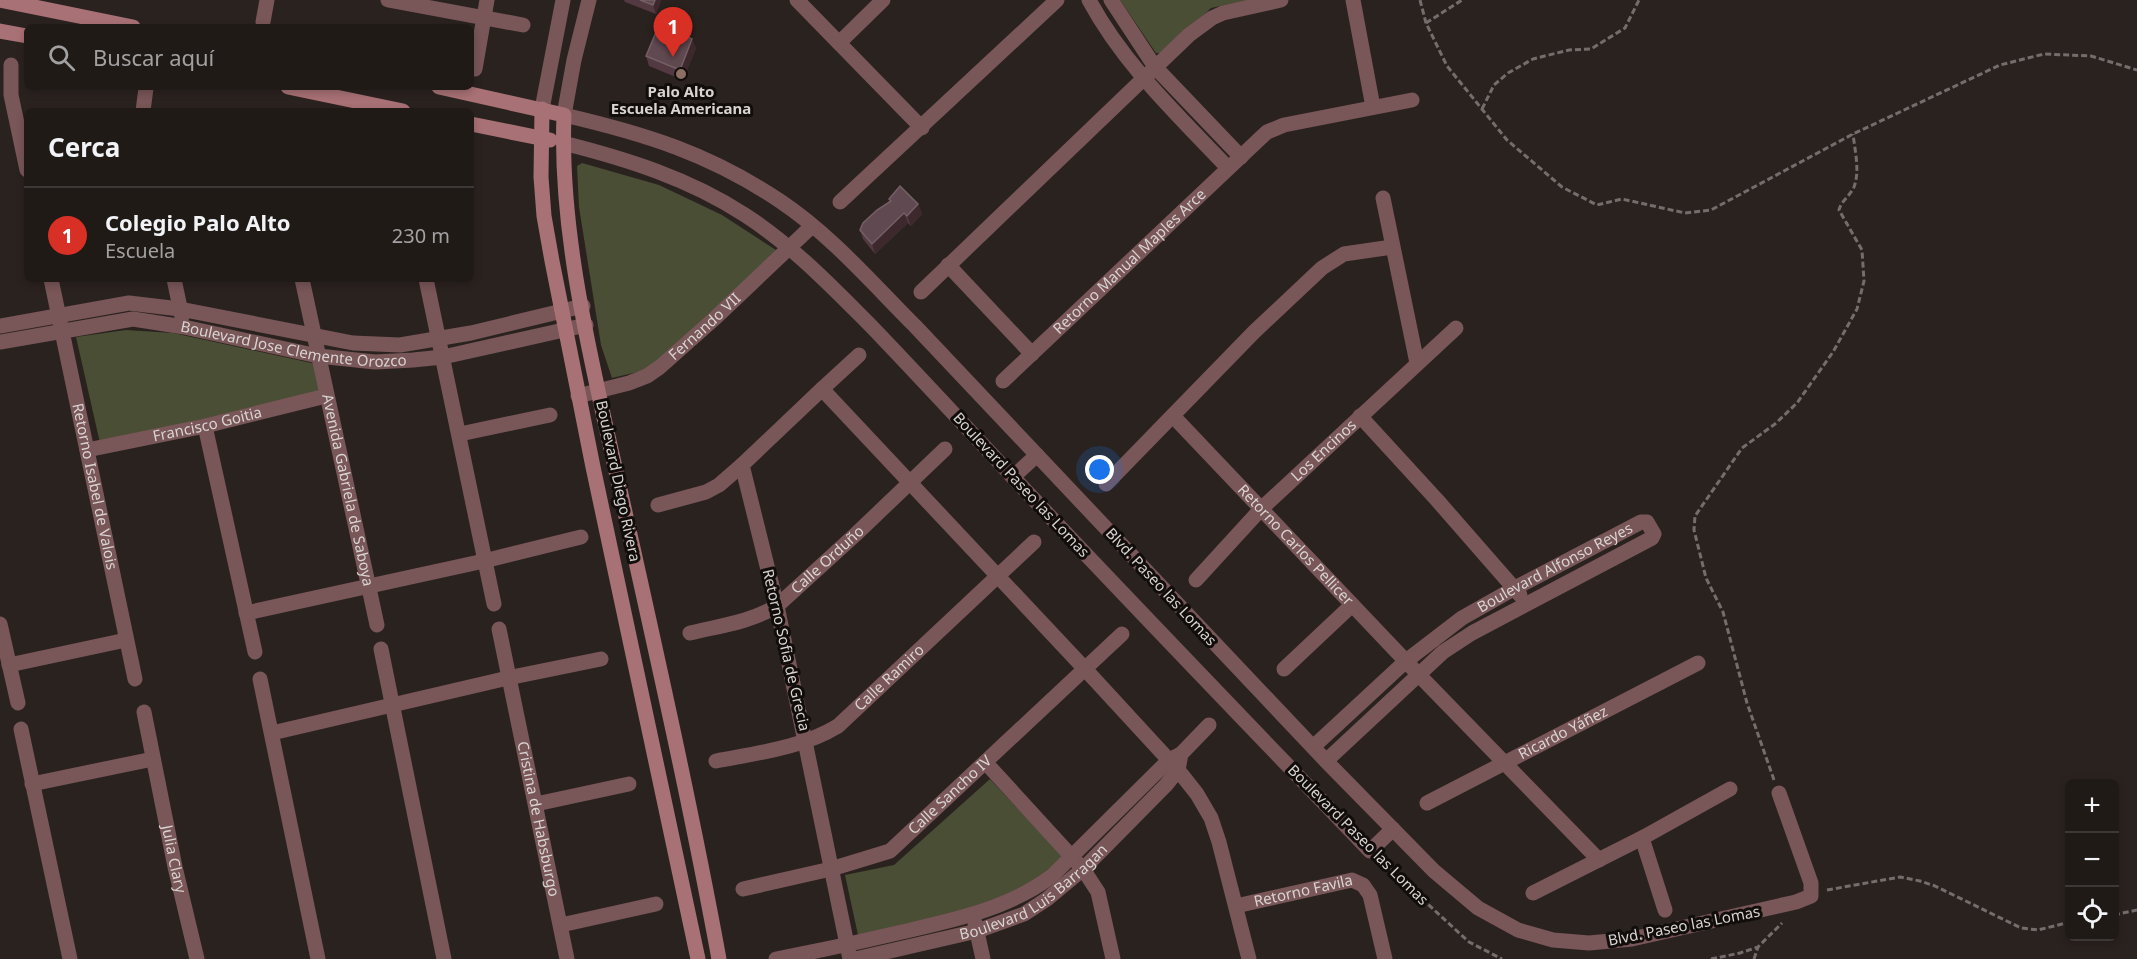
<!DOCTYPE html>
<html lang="es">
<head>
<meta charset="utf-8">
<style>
  body { margin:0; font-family:"Noto Sans",sans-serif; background:#2d2724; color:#f1f3f6 }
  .controls { position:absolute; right:18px; bottom:18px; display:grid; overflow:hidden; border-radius:9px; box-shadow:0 3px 9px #0003 }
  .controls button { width:54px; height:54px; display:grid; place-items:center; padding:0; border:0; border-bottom:2px solid #3d3836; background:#201a17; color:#f1f3f6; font:30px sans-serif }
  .you { position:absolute; left:1100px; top:470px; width:21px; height:21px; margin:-15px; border:4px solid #fff; border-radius:50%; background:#1a73e8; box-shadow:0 0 0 9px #1a73e833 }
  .badge { display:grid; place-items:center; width:39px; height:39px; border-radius:50%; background:#d93025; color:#fff; font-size:20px; font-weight:700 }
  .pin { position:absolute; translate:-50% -50px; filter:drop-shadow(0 2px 3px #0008) }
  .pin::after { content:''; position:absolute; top:32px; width:21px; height:18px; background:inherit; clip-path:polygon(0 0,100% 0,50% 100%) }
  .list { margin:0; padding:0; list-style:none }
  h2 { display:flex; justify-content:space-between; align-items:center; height:78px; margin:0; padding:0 24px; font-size:26px }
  h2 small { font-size:20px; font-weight:400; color:#a2a1a1 }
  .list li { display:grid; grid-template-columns:39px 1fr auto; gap:18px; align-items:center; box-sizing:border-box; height:96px; padding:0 24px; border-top:2px solid #3d3836 }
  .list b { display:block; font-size:22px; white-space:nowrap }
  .list p { margin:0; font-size:20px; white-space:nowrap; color:#a2a1a1 }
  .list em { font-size:20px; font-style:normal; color:#a2a1a1 }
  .icon { flex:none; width:33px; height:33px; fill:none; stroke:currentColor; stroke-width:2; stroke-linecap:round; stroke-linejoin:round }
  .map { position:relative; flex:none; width:2137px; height:959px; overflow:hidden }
  .search { position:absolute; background:#201a17; box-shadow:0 3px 9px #0003; left:24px; top:24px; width:450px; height:66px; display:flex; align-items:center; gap:15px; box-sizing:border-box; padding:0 21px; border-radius:9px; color:#a2a1a1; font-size:22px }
  .panel { position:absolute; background:#201a17; box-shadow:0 3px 9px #0003; left:24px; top:108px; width:450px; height:174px; border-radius:9px }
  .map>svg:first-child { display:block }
  .green { fill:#4a4e34 }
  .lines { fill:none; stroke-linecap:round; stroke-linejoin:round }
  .path { stroke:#746d6b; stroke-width:3; stroke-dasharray:6 3; stroke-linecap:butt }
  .street { stroke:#795658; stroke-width:15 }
  .secondary { stroke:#a87175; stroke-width:15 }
  .wall { fill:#533941 }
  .shaded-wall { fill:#3d292d }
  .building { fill:#614951; stroke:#745f65; stroke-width:1.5 }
  .education-dot { fill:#8d6e63; stroke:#100d0b; stroke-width:2 }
  .labels { text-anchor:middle; stroke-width:6; stroke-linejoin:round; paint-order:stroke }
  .poi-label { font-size:15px; font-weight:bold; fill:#d9d4d2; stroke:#100d0b }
  .street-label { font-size:15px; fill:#d9d4d2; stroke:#100d0b }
</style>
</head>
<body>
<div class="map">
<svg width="2137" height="959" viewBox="0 0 2137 959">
  <rect width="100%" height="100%" fill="#2a221f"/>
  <g class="green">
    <polygon points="1120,0 1249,0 1211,8 1165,53 1156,53"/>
    <polygon points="582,163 659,185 722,215 779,252 650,369 612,378 601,345 579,207 577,166"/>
    <polygon points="126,330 173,333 316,364 322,391 100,443 76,337"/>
    <polygon points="990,779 1066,860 1036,887 957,914 858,935 845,875 894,865"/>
  </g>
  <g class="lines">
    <g class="path">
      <polyline points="1420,0 1426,23 1447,66 1507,140 1562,187 1597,205 1622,199 1685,213 1711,210 1853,134 2000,65 2044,54 2091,56 2137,70"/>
      <polyline points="1426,23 1462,0"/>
      <polyline points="1482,109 1494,85 1508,73 1533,59 1569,50 1591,49 1625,28 1639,0"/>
      <path d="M1774 780 1747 703 1723 612 1706 578 1694 530 1695 516 1742 448 1775 424 1797 403 1833 352 1857 309 1864 281 1862 250 1839 210C1841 201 1850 196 1854 187 1860 171 1855 151 1853 134"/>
      <polyline points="1382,862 1469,942 1502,959"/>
      <polyline points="1827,890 1900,877 1920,881 1935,886 2021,928 2038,930 2070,922"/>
      <polyline points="2114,915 2137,910"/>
      <polyline points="1711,959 1740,953 1758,947 1782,923"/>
      <polyline points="1754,959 1758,947"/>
    </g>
    <g class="street">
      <polyline points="388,0 523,25"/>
      <path d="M589 0 574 60 564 115C646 134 710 154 780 201 831 235 872 283 915 326L1326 761 1434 871 1478 908 1518 930 1553 940 1589 943 1632 939 1796 902 1811 896V883L1779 793"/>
      <polyline points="797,0 922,128"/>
      <path d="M1089 0C1124 65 1178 115 1228 168"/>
      <polyline points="1111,0 1155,67 1241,157"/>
      <polyline points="1353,0 1373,107"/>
      <polyline points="263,22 267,0"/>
      <polyline points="839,43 883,0"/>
      <polyline points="11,65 11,95 27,170"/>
      <polyline points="475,69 487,0"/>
      <polyline points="542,109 563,0"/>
      <polyline points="143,111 146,88"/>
      <path d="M563 143C627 159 690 179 745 215 793 246 832 287 872 327 919 376 965 426 1011 475 1129 601 1250 726 1370 851L1393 829"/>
      <polyline points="1383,198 1417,363"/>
      <polyline points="840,202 1057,0"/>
      <polyline points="948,265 1032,354"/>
      <path id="s1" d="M51 279 135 679"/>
      <polyline points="174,279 182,317"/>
      <path id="s2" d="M302 279 377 625"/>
      <polyline points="426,279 494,604"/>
      <polyline points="921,292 1189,35 1212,18 1223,13 1281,0"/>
      <polyline points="0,326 129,303 180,309 353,343 400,345 471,333 583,306"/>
      <path id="s3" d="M0 342 133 319 184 327 318 356 375 362 413 360 443 357 586 325"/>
      <path id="s4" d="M1003 381 1267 132 1284 125 1412 100"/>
      <polyline points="822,389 859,355"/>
      <path id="s5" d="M578 396 629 383 647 376 660 367 714 319 812 226"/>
      <path id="s6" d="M1173 416 1418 674 1599 860"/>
      <polyline points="1360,416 1437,500 1520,595"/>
      <polyline points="205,426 255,652"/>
      <polyline points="460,434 550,415"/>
      <path id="s7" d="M87 450 205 426 326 396"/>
      <polyline points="1013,477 1037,455"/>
      <polyline points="1106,484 1254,332 1322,268 1344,254 1392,247"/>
      <polyline points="658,505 706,492 719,485 742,465"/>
      <path id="s8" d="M1196 580 1261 509 1456 328"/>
      <polyline points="246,613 484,561 581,537"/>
      <polyline points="0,624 18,703"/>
      <path id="s9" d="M499 629 567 959"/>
      <path id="s10" d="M690 633C719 626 751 622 777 606L856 534 945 449"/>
      <polyline points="381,649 444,959"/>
      <polyline points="9,665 126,640"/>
      <polyline points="1284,669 1352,605"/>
      <polyline points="260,679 318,959"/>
      <path id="s11" d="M144 712 175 867 197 959"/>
      <polyline points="21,729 70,959"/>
      <polyline points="272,733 508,678 601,659"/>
      <path id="s12" d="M1313 747 1406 661 1462 618 1515 588 1641 522H1647L1654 534 1652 538 1472 633 1443 652 1326 761"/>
      <path id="s13" d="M716 761C757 753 802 748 838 726L1034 542"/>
      <polyline points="986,763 1083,869 1098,892 1113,959"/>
      <polyline points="32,784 153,759"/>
      <path id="s14" d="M1427 803 1698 663"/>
      <polyline points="536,804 629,784"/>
      <polyline points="1642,838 1665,910"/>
      <path id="s15" d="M743 889 831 869 890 851 1122 634"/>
      <polyline points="1533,893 1642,838 1730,789"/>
      <path id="s16" d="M1236 906 1352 880 1363 885 1370 895 1385 959"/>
      <polyline points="975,923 983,959"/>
      <polyline points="561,925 656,904"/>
      <path d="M776 959C818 951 860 942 902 932 954 920 1008 909 1052 876L1169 760 1181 754"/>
      <polyline points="850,959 777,606 742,465 822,389 1085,669 1178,770 1197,794 1211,818 1219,842 1249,959"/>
      <path id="s17" d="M855 959 977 931 1024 914 1047 899 1083 869 1166 785 1178 770 1181 754 1209 725"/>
    </g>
    <g class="secondary">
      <polyline points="0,0 133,27"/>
      <polyline points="0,31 27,36"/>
      <polyline points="288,87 403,111"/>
      <path d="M439 87 564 115C559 236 593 367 619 485 654 643 690 801 719 959"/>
      <polyline points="542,109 541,177 544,216 552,261 593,467 698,959"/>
      <polyline points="471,124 550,140"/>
    </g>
  </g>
  <g class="wall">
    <polygon points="624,0 661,0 656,14 625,2"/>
    <polygon points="696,48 683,80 649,66 646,56"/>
    <polygon points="889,199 918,204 922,214 911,226 908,223 875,254 863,239 860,230 890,202"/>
  </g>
  <g class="shaded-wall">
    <polygon points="655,0 661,0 656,14 653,5"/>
    <polygon points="692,39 696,48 683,80 680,70"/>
    <polygon points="918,204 922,214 911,226 907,216"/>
    <polygon points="904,213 908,223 875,254 872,244"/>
  </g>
  <g class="building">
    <polygon points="640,0 655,0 653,5"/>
    <polygon points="659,25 692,39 680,70 646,56"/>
    <polygon points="900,186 918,204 907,216 904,213 872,244 860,230 863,223 877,210 891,201 889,199"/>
  </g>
  <circle class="education-dot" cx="681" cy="74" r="6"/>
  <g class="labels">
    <g class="poi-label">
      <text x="681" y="97">Palo Alto<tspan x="681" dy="17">Escuela Americana</tspan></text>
    </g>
    <g class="street-label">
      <text dy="5" stroke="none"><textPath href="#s4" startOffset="174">Retorno Manual Maples Arce</textPath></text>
      <text dy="5" stroke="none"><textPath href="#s5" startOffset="148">Fernando VII</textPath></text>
      <text dy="5" stroke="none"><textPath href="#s3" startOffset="298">Boulevard Jose Clemente Orozco</textPath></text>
      <text dy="5" stroke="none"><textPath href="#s7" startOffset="123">Francisco Goitia</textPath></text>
      <text dy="5" stroke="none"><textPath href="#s8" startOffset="182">Los Encinos</textPath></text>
      <text transform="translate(618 481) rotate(78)" y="5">Boulevard Diego Rivera</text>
      <text dy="5" stroke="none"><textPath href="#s1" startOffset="212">Retorno Isabel de Valois</textPath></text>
      <text transform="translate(1021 485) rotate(47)" y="5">Boulevard Paseo las Lomas</text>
      <text dy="5" stroke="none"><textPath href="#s2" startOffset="216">Avenida Gabriela de Saboya</textPath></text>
      <text dy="5" stroke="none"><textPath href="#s6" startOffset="178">Retorno Carlos Pellicer</textPath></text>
      <text dy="5" stroke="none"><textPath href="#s10" startOffset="160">Calle Orduño</textPath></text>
      <text dy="5" stroke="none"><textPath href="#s12" startOffset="303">Boulevard Alfonso Reyes</textPath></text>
      <text transform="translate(1161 587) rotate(47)" y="5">Blvd. Paseo las Lomas</text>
      <text transform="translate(786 650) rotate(77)" y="5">Retorno Sofia de Grecia</text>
      <text dy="5" stroke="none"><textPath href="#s13" startOffset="198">Calle Ramiro</textPath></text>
      <text dy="5" stroke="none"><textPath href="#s14" startOffset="153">Ricardo Yáñez</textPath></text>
      <text dy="5" stroke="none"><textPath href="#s15" startOffset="234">Calle Sancho IV</textPath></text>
      <text dy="5" stroke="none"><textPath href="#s9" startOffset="194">Cristina de Habsburgo</textPath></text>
      <text transform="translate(1358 835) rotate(45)" y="5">Boulevard Paseo las Lomas</text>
      <text dy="5" stroke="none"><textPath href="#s11" startOffset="150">Julia Clary</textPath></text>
      <text dy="5" stroke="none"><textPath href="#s17" startOffset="194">Boulevard Luis Barragan</textPath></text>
      <text dy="5" stroke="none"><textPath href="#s16" startOffset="69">Retorno Favila</textPath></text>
      <text transform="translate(1684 926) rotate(-11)" y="5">Blvd. Paseo las Lomas</text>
    </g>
  </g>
</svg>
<div class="controls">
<button>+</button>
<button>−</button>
<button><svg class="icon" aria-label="locate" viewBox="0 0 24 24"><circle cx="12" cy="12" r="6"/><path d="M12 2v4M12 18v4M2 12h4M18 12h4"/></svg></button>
</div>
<div class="you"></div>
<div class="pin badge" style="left:673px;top:57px">1</div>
<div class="search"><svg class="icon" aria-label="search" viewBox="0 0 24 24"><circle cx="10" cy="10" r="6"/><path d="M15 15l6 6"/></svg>Buscar aquí</div>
<section class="panel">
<h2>Cerca<small></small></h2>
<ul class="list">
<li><span class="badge">1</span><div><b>Colegio Palo Alto</b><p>Escuela</p></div><em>230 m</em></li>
</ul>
</section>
</div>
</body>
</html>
